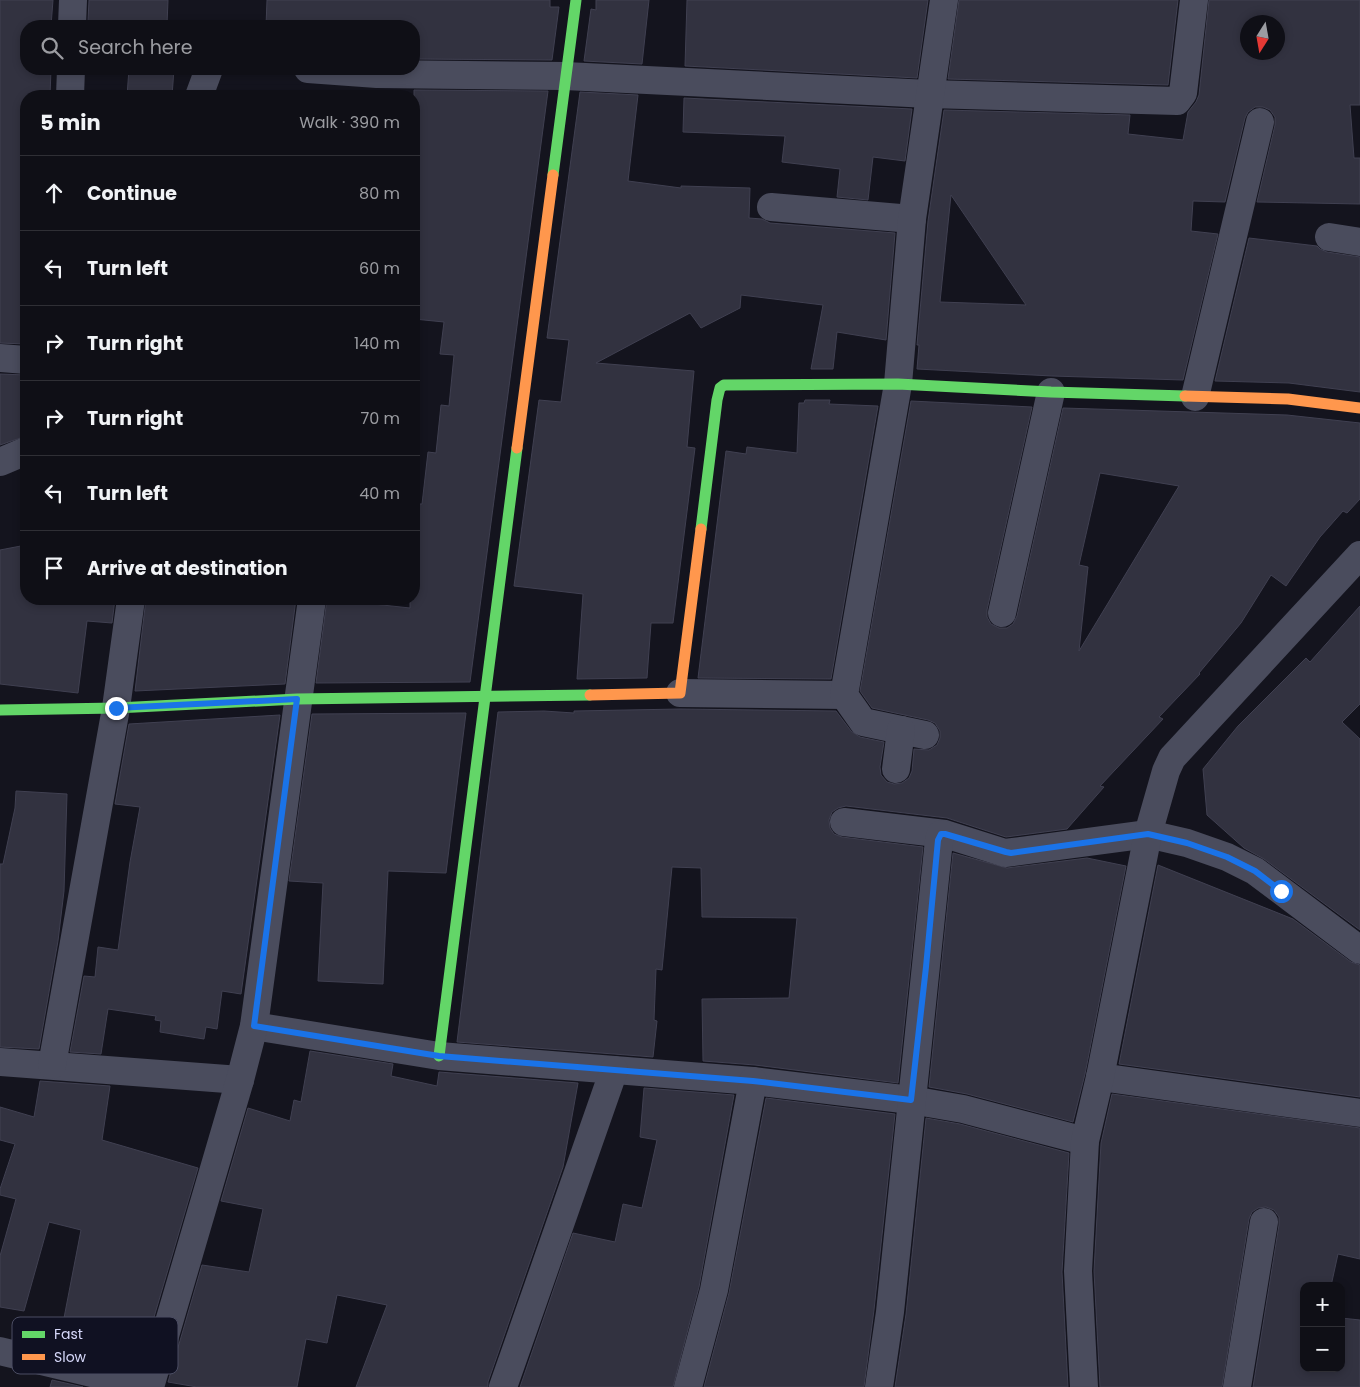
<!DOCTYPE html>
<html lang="en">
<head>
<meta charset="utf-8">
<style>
  body { margin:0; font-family:Poppins,sans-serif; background:#18181f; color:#f1f3f6 }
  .controls { position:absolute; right:15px; bottom:15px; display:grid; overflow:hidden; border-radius:10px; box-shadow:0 2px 8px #0003 }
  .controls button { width:45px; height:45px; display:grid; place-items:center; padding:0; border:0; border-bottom:1px solid #2f2f35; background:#0f0f16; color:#f1f3f6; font:25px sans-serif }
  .compass { position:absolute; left:1240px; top:15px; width:45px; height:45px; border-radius:50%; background:#0f0f16; box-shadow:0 2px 8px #0003; rotate:191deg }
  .stop { position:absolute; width:15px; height:15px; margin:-11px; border:4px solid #1a73e8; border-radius:50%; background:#fff }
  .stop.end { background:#1a73e8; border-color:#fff; box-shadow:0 1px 5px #0008 }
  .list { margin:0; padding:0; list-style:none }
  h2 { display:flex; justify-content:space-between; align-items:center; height:65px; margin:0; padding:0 20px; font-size:21px }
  h2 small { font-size:16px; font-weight:400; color:#9b9ca1 }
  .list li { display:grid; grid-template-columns:32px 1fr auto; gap:15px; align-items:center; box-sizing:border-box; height:75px; padding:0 20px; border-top:1px solid #2f2f35 }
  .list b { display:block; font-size:19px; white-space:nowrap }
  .list em { font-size:16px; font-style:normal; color:#9b9ca1 }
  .icon { flex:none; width:28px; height:28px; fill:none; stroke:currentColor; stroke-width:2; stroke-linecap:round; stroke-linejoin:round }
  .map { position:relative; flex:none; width:1360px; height:1387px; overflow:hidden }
  .search { position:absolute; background:#0f0f16; box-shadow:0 2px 8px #0003; left:20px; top:20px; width:400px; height:55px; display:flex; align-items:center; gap:12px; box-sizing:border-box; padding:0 18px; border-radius:20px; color:#9b9ca1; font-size:19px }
  .panel { position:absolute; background:#0f0f16; box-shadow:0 2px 8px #0003; left:20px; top:90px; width:400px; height:515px; border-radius:20px }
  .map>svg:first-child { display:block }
  .building { fill:#323240; stroke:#404051; fill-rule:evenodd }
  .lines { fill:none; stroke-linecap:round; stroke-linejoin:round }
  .street { stroke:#4a4c5d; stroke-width:28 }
  .fast { stroke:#63d668; stroke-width:11 }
  .slow { stroke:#ff974d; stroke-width:11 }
  .route { stroke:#1a73e8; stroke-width:6 }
  .key { fill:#101122; stroke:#4b4d63; stroke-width:1 }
  .key-label { font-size:14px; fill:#d6d8fa }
</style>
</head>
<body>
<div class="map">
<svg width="1360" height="1387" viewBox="0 0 1360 1387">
  <rect width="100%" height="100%" fill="#14141e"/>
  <g class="building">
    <polygon points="0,0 53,0 51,26 26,26 26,69 51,69 50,96 26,96 26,344 0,343"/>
    <polygon points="89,0 168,0 167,25 88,21"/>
    <polygon points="267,0 550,0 550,7 559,7 552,60 414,59 414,26 266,26"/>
    <polygon points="596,0 649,0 642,64 584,61 591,9 596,10"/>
    <polygon points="687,0 928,0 917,78 685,66"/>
    <polygon points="959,0 1178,0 1168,85 948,79"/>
    <path d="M1209 0H1360V105H1350L1354 158H1360V204L1257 202 1275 125V117L1270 110 1263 107H1255L1248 112 1245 118 1225 202 1193 201 1191 231 1218 234 1183 380 1052 376 917 369 919 345H917L928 221 944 110 1130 115 1128 134 1183 140 1188 112 1196 102 1199 95ZM1248 22H1278V52H1248ZM951 195 1026 305 940 302Z"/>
    <polygon points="129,69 174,69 172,96 127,96"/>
    <polygon points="414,90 548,91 470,682 316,683 327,599 410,608 410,599 414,599 414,504 422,504 428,452 436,453 441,405 449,406 454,355 440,354 444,322 414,319"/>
    <polygon points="580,92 638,95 628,181 681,188 681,186 750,188 749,218 762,219 770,223 895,233 886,340 837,332 833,369 811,369 823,305 741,295 740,308 701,328 690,313 596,363 694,371 687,447 695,448 673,623 651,623 647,678 577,679 583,594 514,586 539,400 561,402 569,340 547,338"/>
    <polygon points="684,98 912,109 905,161 873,157 868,200 837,197 840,169 782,162 785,136 683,132"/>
    <polygon points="1249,238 1317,246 1320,249 1327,252 1360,257 1360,392 1289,383 1215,381"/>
    <polygon points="0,374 26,375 26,436 0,445"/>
    <polygon points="805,400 830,400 829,404 878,406 831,679 698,678 726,451 746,454 747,447 797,453 799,403 804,403"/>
    <path d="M911 401 1032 407 987 610V617L991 624 999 628H1007L1013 624 1017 616 1063 408 1287 415 1360 423V499L1347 513 1343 511 1320 537 1286 586 1271 575 1241 623 1199 673 1200 674 1159 717 1163 719 1100 786 1104 787 1067 829 1006 837 947 818 846 806 838 808 832 812 829 820 830 828 834 834 842 837 923 847 898 1083 755 1065 703 1061 702 999 789 998 797 918 702 917 701 868 672 867 662 970 656 969 654 1020 657 1021 653 1057 457 1042 498 712 544 711 574 713V711L680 709 836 711 851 731 860 737 884 742 880 767 881 775 887 782 894 784 902 783 909 778 912 771 914 749 929 750 937 745 940 738V731L935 723 928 720 872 708 860 691ZM1100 473 1179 486 1079 651 1088 567 1079 565Z"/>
    <polygon points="26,545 26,599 115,599 112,623 87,621 78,693 0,684 0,550"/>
    <polygon points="146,599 296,599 285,684 135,691"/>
    <polygon points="1360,606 1360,704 1342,722 1360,739 1360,930 1264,859 1244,848 1207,815 1203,769 1238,726 1306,658 1310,662"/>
    <polygon points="466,713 446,873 388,871 383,984 318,981 323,883 289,881 312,714"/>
    <polygon points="280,715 241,994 222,991 217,1029 206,1027 204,1039 160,1032 161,1021 155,1020 156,1016 108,1009 101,1054 70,1052 84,976 95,977 98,947 118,950 130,862 140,807 115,804 129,724"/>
    <polygon points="16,791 67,794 64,891 58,941 39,1049 0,1047 0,864 3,864 15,808"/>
    <polygon points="953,853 1007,868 1087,858 1126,866 1085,1074 1073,1122 967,1094 929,1087"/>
    <polygon points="1158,865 1293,919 1351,962 1360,965 1360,1097 1119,1064"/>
    <polygon points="310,1051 393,1064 391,1076 437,1086 439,1072 578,1083 563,1167 488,1382 488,1387 356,1387 387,1305 337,1295 327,1343 306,1339 297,1387 197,1387 168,1382 202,1265 249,1272 263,1209 221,1201 248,1108 290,1121 294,1100 301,1102"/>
    <polygon points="40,1081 110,1086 102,1140 198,1168 139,1368 58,1349 81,1230 49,1222 24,1311 0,1307 0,1256 16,1199 0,1195 0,1189 15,1144 0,1140 0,1107 34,1117"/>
    <polygon points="644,1088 734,1095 699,1287 673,1387 520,1387 573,1233 615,1242 623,1204 642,1208 657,1140 640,1137"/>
    <polygon points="1112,1094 1360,1128 1360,1259 1338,1254 1331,1286 1304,1286 1304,1368 1341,1368 1341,1318 1360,1320 1360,1387 1253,1387 1279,1225 1279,1217 1274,1210 1266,1207 1258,1208 1252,1212 1249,1219 1222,1387 1100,1387 1094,1271 1101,1143"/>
    <polygon points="766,1098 895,1114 874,1310 864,1387 704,1387 729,1293"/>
    <polygon points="926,1118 960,1124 1069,1153 1062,1272 1068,1387 895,1387 906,1314"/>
    <polygon points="52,1380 83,1387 50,1387"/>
  </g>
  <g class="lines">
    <g class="street">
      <polyline points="72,26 73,0"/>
      <polyline points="308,69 377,74 565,76 929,94 1177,101 1183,93 1194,0"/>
      <polyline points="70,96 71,69"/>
      <polyline points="199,96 209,69"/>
      <polyline points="771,207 912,219"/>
      <polyline points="1329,237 1360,242"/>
      <polyline points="0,358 26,360"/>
      <polyline points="1195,397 1260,122"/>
      <polyline points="0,462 26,451"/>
      <polyline points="1002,613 1051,392"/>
      <polyline points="680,693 844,695"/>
      <polyline points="925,735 863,722 844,695 898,384 912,219 944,0"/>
      <polyline points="896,769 901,730"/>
      <polyline points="844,822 945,834 1005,853 1148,834 1187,843 1227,857 1255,871 1360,950"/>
      <polyline points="254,1026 439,1056 753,1081 911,1100 963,1109 1085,1141"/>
      <polyline points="0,1062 240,1080"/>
      <polyline points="52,1065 116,708 131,599"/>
      <polyline points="1100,1077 1360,1113"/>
      <polyline points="0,1351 150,1387 240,1080 254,1026 312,599"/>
      <polyline points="503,1387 614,1070"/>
      <polyline points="688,1387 714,1290 753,1081"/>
      <polyline points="879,1387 890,1312 939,840 941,834"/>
      <polyline points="1084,1387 1078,1271 1085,1141 1100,1077 1148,834 1166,771 1172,758 1360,555"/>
      <polyline points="1237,1387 1264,1222"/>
    </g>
    <g class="fast">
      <polyline points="553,175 576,0"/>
      <polyline points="701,529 717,400 720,388 724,385 898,384 1051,392 1185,396"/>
      <polyline points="0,710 116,708 297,699 590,695"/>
      <polyline points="439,1056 517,448"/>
    </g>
    <g class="slow">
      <polyline points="1185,396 1288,399 1360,408"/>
      <polyline points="517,448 553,175"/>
      <polyline points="590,695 680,693 701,529"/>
    </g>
  </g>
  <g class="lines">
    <polyline class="route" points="116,708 297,699 254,1026 439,1056 753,1081 911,1100 926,967 938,840 941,834 945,834 1006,852 1011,853 1148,834 1187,843 1227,857 1255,871 1281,891"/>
  </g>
  <rect x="12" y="1317" width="166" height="57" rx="8" class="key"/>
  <rect x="22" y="1331" width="23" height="7" fill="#63d668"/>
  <rect x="22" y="1354" width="23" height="6" fill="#ff974d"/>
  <g class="key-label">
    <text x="54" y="1339">Fast</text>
    <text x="54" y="1362">Slow</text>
  </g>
</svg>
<div class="controls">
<button>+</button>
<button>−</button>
</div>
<svg class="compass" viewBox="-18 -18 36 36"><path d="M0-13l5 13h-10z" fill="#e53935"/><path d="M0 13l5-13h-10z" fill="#9b9ca1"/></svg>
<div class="stop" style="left:1281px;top:891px"></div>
<div class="stop end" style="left:116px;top:708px"></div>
<div class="search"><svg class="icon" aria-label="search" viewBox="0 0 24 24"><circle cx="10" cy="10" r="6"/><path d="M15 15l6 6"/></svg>Search here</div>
<section class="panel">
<h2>5 min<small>Walk · 390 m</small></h2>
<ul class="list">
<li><svg class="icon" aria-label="ahead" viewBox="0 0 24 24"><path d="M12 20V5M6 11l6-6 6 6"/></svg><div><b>Continue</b></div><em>80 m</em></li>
<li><svg class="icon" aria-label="left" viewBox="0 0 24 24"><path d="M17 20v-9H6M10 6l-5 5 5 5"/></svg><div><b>Turn left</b></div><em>60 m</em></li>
<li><svg class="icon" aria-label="right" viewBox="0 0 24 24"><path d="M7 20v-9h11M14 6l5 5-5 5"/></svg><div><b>Turn right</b></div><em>140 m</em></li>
<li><svg class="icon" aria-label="right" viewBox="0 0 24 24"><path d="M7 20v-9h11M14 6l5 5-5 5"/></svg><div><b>Turn right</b></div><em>70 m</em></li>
<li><svg class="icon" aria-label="left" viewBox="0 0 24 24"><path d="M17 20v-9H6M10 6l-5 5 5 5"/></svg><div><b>Turn left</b></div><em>40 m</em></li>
<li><svg class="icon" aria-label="arrive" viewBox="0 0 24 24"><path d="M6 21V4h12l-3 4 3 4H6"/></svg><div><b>Arrive at destination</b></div></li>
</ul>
</section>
</div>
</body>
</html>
